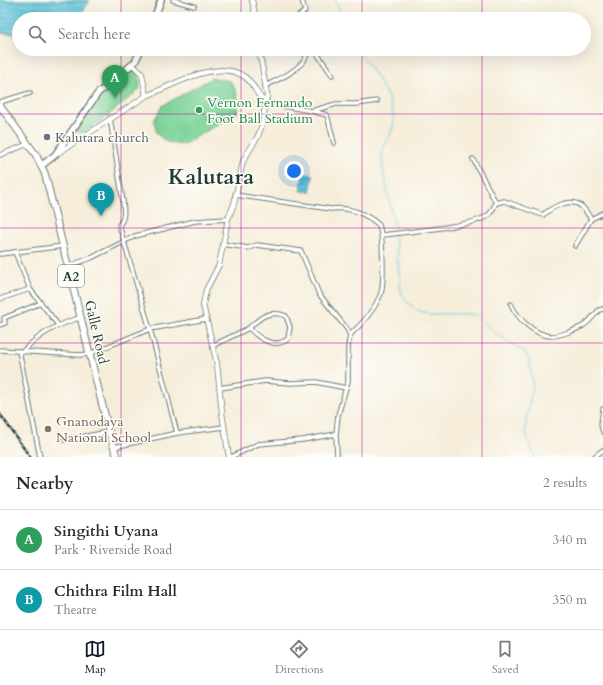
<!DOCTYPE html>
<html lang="en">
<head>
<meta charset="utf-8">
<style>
  body { margin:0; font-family:Cardo,serif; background:#f2f2f3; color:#2b2b33 }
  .you { position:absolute; left:294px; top:171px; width:14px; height:14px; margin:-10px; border:3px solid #fff; border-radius:50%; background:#1a73e8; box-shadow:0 0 0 6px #1a73e833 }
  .badge { display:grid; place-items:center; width:26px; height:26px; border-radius:50%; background:#111827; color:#fff; font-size:13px; font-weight:700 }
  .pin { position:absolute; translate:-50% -33px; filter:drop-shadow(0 1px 2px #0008) }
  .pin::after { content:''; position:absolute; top:21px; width:14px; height:12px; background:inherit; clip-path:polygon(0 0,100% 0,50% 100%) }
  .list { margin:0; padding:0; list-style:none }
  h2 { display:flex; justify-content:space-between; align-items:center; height:52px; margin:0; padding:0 16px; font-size:17px }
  h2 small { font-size:13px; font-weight:400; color:#7c7c81 }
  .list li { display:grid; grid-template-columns:26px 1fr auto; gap:12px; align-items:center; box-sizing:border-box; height:60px; padding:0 16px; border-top:1px solid #e1e1e2 }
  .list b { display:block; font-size:15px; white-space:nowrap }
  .list p { margin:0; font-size:13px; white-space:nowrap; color:#7c7c81 }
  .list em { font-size:13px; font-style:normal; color:#7c7c81 }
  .icon { flex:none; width:22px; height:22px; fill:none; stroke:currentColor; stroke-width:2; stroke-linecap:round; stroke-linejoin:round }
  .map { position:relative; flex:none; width:603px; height:457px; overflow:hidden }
  .search { position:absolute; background:#fff; box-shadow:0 4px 16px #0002; left:12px; right:12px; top:12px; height:44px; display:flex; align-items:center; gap:10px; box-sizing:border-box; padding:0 14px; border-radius:22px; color:#7c7c81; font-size:15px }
  .sheet { height:172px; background:#fff }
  nav { display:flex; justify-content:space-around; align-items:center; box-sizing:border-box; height:56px; border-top:1px solid #e1e1e2; background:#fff; font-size:11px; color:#7c7c81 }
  nav a { display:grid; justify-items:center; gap:2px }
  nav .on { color:#111827 }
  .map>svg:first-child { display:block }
  .green { fill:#7bd398; stroke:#4d8866 }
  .water { fill:url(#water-rules); stroke:#3f8288 }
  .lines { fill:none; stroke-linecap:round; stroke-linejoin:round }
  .stream { stroke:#5fc6dc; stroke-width:1 }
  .minor-casing { stroke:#6a7b6e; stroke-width:5.5 }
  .tertiary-casing { stroke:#6a7b6e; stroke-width:6 }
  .primary-casing { stroke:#6a7b6e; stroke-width:8 }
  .trunk-casing { stroke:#6a7b6e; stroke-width:8 }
  .minor { stroke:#fff; stroke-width:3.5 }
  .tertiary { stroke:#fff; stroke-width:4.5 }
  .primary { stroke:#fff; stroke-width:5.5 }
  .trunk { stroke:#fff; stroke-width:6 }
  .rail-casing { stroke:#1f3d34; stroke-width:2.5 }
  .rail { stroke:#fdfcf7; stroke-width:1; stroke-dasharray:3; stroke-linecap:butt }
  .grid { fill:none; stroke:#b5179e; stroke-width:1; stroke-opacity:0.55 }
  .leisure-dot { fill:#2e9e5b; stroke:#fdfcf7; stroke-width:1.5 }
  .worship-dot { fill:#6b7280; stroke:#fdfcf7; stroke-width:1.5 }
  .education-dot { fill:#8d6e63; stroke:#fdfcf7; stroke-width:1.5 }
  .labels { text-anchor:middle; stroke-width:3; stroke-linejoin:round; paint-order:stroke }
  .shield { fill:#fdfcf7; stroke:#62766e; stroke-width:1 }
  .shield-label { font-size:13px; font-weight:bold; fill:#1f3d34 }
  .leisure-label { font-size:14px; fill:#27864d; stroke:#fdfcf7; text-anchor:start }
  .worship-label { font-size:14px; fill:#5b616d; stroke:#fdfcf7; text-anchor:start }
  .street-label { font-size:14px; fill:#1f3d34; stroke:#fdfcf7 }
  .education-label { font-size:14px; fill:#785e54; stroke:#fdfcf7; text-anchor:start }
  .town-label { font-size:22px; font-weight:bold; fill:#1f3d34; stroke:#fdfcf7 }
</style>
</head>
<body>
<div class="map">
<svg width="603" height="457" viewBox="0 0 603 457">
  <defs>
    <pattern id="water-rules" width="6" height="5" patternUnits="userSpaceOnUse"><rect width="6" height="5" fill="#5fc6dc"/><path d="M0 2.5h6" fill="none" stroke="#4ea2b3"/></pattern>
  </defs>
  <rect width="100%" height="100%" fill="#fdfcf7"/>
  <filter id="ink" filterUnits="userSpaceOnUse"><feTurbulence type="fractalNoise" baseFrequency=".025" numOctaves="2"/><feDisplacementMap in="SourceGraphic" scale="8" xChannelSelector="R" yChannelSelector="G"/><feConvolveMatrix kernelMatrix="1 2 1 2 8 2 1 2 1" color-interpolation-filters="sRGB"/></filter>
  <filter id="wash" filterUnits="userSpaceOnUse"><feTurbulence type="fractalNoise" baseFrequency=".012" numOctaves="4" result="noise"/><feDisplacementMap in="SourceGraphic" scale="16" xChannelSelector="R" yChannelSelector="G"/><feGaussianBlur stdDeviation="0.9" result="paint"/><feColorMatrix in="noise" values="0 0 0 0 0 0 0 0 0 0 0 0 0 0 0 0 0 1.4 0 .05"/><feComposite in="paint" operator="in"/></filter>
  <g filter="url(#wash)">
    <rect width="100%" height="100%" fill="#f6eedb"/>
    <g class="green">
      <path d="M132 70C141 74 140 82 139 90L101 121 83 133 76 131V125C95 106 108 84 132 70Z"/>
      <path d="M212 78 230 81C238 92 239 100 237 113L184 144 167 142 157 134 154 121 162 106Z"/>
    </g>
    <g class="water">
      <polygon points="0,0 90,0 83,12 72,19 19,19 19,34 0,33"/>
      <polygon points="303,174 313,175 310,192 301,191"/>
    </g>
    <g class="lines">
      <g class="stream">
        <polyline points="335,0 344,19"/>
        <path d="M358 49C370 70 398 101 393 127 391 137 380 149 382 158 384 183 392 206 395 231"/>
        <polyline points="395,234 401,292 408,303 418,311 428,314 469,314 477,316 494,332 526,353 529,359 533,385 526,420 526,434 535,457"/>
      </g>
    </g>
  </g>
  <g filter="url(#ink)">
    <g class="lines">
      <defs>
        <g id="minor">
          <polyline points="173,0 194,6"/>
          <polyline points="295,19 305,11 302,0"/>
          <polyline points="314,49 332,75"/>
          <path d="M265 86C279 79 292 74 303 62 307 58 306 53 310 49"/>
          <polyline points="0,102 30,93"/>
          <polyline points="266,103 312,111 336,104 356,104 377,101"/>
          <polyline points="312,111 327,115 334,143"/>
          <path d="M110 118 123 202C124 211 125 219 119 225L150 329 177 433"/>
          <polyline points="0,155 28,144"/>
          <polyline points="473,159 496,203"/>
          <path d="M235 195 331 209C349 207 365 213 379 225 383 237 385 286 380 296 373 312 362 324 350 335"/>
          <path d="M382 235C404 232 471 227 487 216 491 214 494 207 496 203L504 201 543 215C551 208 570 197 581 206 585 209 588 215 591 219L603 213"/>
          <polyline points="222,244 248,248 257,245 301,251 319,294 347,329 350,335"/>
          <polyline points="575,246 591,219"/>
          <polyline points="15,252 30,289 58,325"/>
          <polyline points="0,254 63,246"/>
          <polyline points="69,266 91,258 135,236 195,221 228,219"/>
          <polyline points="0,299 30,289"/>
          <path d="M511 304C517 318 534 335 551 336 559 336 573 331 581 327 588 324 593 316 599 310L603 309"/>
          <polyline points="0,325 5,323 4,318 41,303"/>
          <path d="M214 345 249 328C259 339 275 349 288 339L290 327 286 316C271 309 260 317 249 328"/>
          <polyline points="0,350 80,355 89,354 150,329 206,319"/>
          <polyline points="19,351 40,457"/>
          <path d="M23 351C42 332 57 325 82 317"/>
          <polyline points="220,388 265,381 290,383 316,382 346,388"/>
          <polyline points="603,409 601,424 603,432"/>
          <polyline points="64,440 109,432"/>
          <polyline points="114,447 177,433 224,427"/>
          <polyline points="231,457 258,444 303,440 336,434"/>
          <polyline points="337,457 336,434 338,415 348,381 348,347 350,335"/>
          <polyline points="594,457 603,450"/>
        </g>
        <g id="tertiary">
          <polyline points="252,0 256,19"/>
          <path d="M146 96C172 86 218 57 245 77 255 84 256 96 266 103"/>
          <polyline points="58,153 146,96 142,74 132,64"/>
          <polyline points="229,457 222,413 217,364 203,305 206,290 219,265 228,219 234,204 243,161 258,136 262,125 267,95 259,49"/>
        </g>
        <g id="primary">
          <polyline points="154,19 161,0"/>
          <polyline points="41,166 55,155 98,93 135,62 141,49"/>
        </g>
        <polyline id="trunk" points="0,106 36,155 45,174 109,432 117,457"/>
      </defs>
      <use href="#minor" class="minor-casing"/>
      <use href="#tertiary" class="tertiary-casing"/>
      <use href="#primary" class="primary-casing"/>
      <use href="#trunk" class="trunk-casing"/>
      <use href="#minor" class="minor"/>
      <use href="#tertiary" class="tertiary"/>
      <use href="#primary" class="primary"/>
      <use href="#trunk" class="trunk"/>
      <defs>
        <polyline id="rail" points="0,414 30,457"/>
      </defs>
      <use href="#rail" class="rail-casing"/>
      <use href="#rail" class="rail"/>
    </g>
  </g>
  <path class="grid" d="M121 0V19M241 0V19M362 0V19M482 0V19M121 49V457M241 49V457M362 49V457M482 49V457M0 114H603M0 228H603M0 343H603"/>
  <circle class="leisure-dot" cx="199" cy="110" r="4"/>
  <circle class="worship-dot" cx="47" cy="137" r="4"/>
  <circle class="education-dot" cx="48" cy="429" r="4"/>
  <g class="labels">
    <rect class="shield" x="58" y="265" width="26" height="22" rx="3"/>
    <g class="shield-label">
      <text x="71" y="281">A2</text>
    </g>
    <g class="leisure-label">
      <text x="207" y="107">Vernon Fernando<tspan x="207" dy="16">Foot Ball Stadium</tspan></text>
    </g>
    <g class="worship-label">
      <text x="55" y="142">Kalutara church</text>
    </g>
    <g class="street-label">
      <text transform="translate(97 332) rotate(77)" y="5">Galle Road</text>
    </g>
    <g class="education-label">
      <text x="56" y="426">Gnanodaya<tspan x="56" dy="16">National School</tspan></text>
    </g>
    <g class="town-label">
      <text x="211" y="184">Kalutara</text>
    </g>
  </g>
</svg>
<div class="you"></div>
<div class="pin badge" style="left:115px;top:98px;background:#2e9e5b">A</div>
<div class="pin badge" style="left:101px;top:216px;background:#0f9aa8">B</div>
<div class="search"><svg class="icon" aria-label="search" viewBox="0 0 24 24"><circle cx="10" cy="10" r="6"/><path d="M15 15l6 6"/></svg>Search here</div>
</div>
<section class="sheet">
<h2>Nearby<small>2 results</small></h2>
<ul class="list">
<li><span class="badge" style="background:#2e9e5b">A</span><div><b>Singithi Uyana</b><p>Park · Riverside Road</p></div><em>340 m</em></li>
<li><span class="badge" style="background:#0f9aa8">B</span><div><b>Chithra Film Hall</b><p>Theatre</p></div><em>350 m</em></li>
</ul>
</section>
<nav>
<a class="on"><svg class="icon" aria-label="map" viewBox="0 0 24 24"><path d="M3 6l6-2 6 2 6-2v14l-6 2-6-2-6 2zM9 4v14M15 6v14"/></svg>Map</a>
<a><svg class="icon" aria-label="directions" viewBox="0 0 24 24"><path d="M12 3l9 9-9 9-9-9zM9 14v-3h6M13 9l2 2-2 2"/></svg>Directions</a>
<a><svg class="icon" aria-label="saved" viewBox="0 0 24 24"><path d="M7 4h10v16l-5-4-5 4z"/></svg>Saved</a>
</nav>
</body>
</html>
